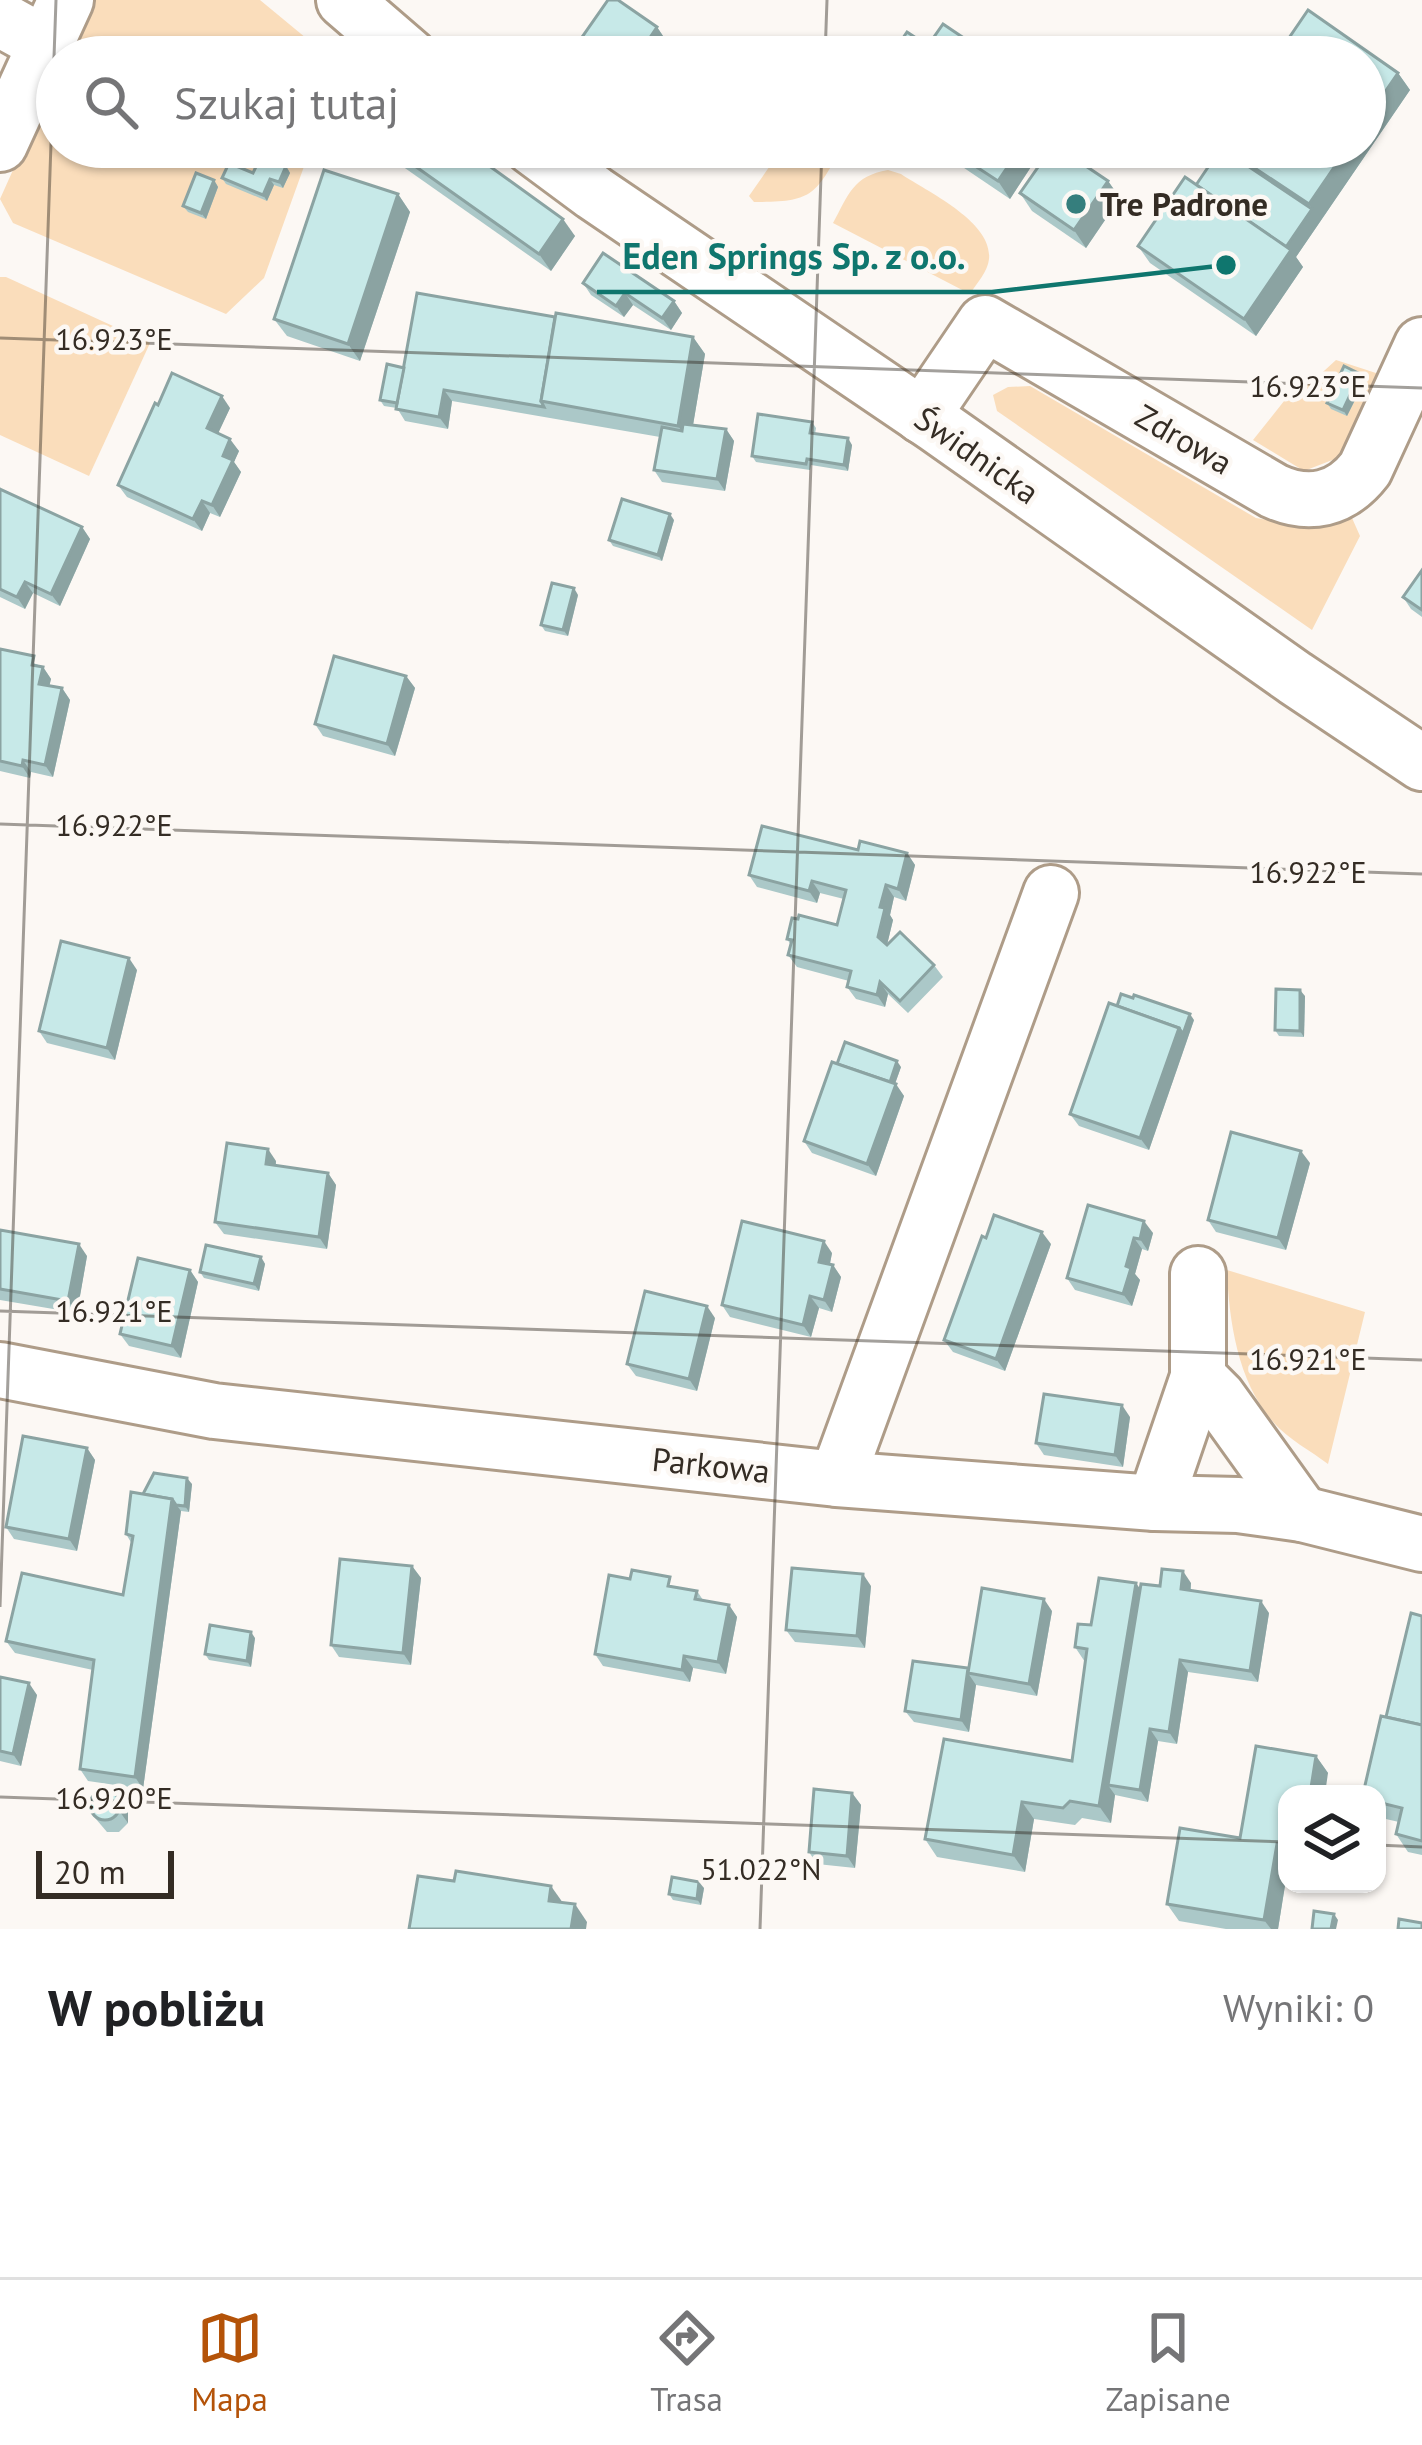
<!DOCTYPE html>
<html lang="pl">
<head>
<meta charset="utf-8">
<style>
  body { margin:0; font-family:"PT Sans",sans-serif; background:#f2f2f2; color:#202124 }
  .controls { position:absolute; right:36px; bottom:36px; display:grid; overflow:hidden; border-radius:24px; box-shadow:0 3px 9px #0004 }
  .controls button { width:108px; height:108px; display:grid; place-items:center; padding:0; border:0; border-bottom:3px solid #e0e0e0; background:#fff; color:#202124; font:60px sans-serif }
  .scale { position:absolute; left:36px; bottom:30px; width:138px; box-sizing:border-box; padding-left:12px; border:6px solid #342c24; border-top:0; font-size:33px; line-height:42px; white-space:nowrap; color:#342c24; -webkit-text-stroke:9px #fcf8f4; paint-order:stroke }
  .list { margin:0; padding:0; list-style:none }
  h2 { display:flex; justify-content:space-between; align-items:center; height:156px; margin:0; padding:0 48px; font-size:51px }
  h2 small { font-size:39px; font-weight:400; color:#757577 }
  .icon { flex:none; width:66px; height:66px; fill:none; stroke:currentColor; stroke-width:2; stroke-linecap:round; stroke-linejoin:round }
  .map { position:relative; flex:none; width:1422px; height:1929px; overflow:hidden }
  .search { position:absolute; background:#fff; box-shadow:0 3px 9px #0004; left:36px; right:36px; top:36px; height:132px; display:flex; align-items:center; gap:30px; box-sizing:border-box; padding:0 42px; border-radius:66px; color:#757577; font-size:45px }
  .sheet { height:348px; background:#fff }
  nav { display:flex; justify-content:space-around; align-items:center; box-sizing:border-box; height:168px; border-top:3px solid #e0e0e0; background:#fff; font-size:33px; color:#757577 }
  nav a { display:grid; justify-items:center; gap:6px }
  nav .on { color:#b45309 }
  .map>svg:first-child { display:block }
  .green { fill:#faddbb }
  .lines { fill:none; stroke-linecap:round; stroke-linejoin:round }
  .minor-casing { stroke:#ae9c88; stroke-width:60 }
  .minor { stroke:#fff; stroke-width:54 }
  .wall { fill:#abc8c8 }
  .shaded-wall { fill:#8ba3a2 }
  .building { fill:#c7e9e8; stroke:#8ba3a2; stroke-width:3 }
  .ticks { fill:none; stroke:#342c24; stroke-width:3; stroke-opacity:0.45 }
  .poi-dot { fill:#357e7d; stroke:#fcf8f4; stroke-width:4.5 }
  .labels { text-anchor:middle; stroke-width:9; stroke-linejoin:round; paint-order:stroke }
  .poi-label { font-size:33px; font-weight:bold; fill:#342c24; stroke:#fcf8f4; text-anchor:start }
  .street-label { font-size:33px; fill:#342c24; stroke:#fcf8f4 }
  .ticks-label { font-size:30px; text-anchor:middle; fill:#342c24; stroke:#fcf8f4; stroke-width:9; stroke-linejoin:round; paint-order:stroke }
  .leader { fill:none; stroke:#0f766e; stroke-width:4.5 }
  .callout-dot { fill:#0f766e; stroke:#fcf8f4; stroke-width:4.5 }
  .callout-label { font-size:36px; text-anchor:middle; font-weight:bold; fill:#0f766e; stroke:#fcf8f4; stroke-width:9; stroke-linejoin:round; paint-order:stroke }
</style>
</head>
<body>
<div class="map">
<svg width="1422" height="1929" viewBox="0 0 1422 1929">
  <rect width="100%" height="100%" fill="#fcf8f4"/>
  <g class="green">
    <polygon points="89,0 260,0 329,57 64,57"/>
    <polygon points="57,72 57,147 311,147 264,278 226,314 13,223 0,199"/>
    <path d="M783 147H842C815 196 812 202 754 202L749 196Z"/>
    <path d="M888 170 901 174C928 192 993 222 989 259 988 271 977 283 970 294L833 223C849 194 853 176 888 170Z"/>
    <polygon points="0,277 6,277 150,343 89,476 0,435"/>
    <polygon points="1336,360 1379,374 1340,457 1304,471 1253,440 1292,391 1313,381"/>
    <polygon points="1030,386 1256,518 1301,526 1345,515 1352,518 1360,536 1312,630 997,411 993,395 1008,387"/>
    <path d="M1227 1270 1365 1312 1328 1464C1311 1451 1288 1439 1274 1423 1238 1383 1229 1322 1227 1270Z"/>
  </g>
  <g class="lines">
    <defs>
      <g id="minor">
        <polyline points="344,0 410,57"/>
        <polyline points="0,19 45,44"/>
        <polyline points="0,144 66,0"/>
        <polyline points="532,147 594,193 936,425 1295,678 1422,763"/>
        <path d="M922 416 985 323 1274 491C1309 507 1341 500 1365 469L1422 345"/>
        <polyline points="0,1370 214,1411 837,1479 1155,1503 1238,1505 1302,1514 1422,1544"/>
        <polyline points="1198,1377 1218,1397 1302,1514"/>
        <polyline points="837,1479 1051,893"/>
        <polyline points="1155,1503 1198,1377 1198,1274"/>
      </g>
    </defs>
    <use href="#minor" class="minor-casing"/>
    <use href="#minor" class="minor"/>
  </g>
  <g class="wall">
    <polygon points="657,27 665,39 653,57 589,57 578,43"/>
    <polygon points="1398,73 1410,90 1296,257 1303,267 1256,336 1150,263 1138,246 1196,185 1220,147 1365,147"/>
    <polygon points="206,147 237,147 230,164 253,173 286,166 290,173 283,188 274,185 267,201 226,184 222,178 227,167 208,159 204,153"/>
    <polygon points="375,147 463,147 575,236 551,271"/>
    <polygon points="933,147 1044,147 1010,199"/>
    <polygon points="1052,166 1108,181 1120,198 1086,248 1032,211 1020,193"/>
    <polygon points="214,180 218,187 206,219 188,212 183,206"/>
    <polygon points="398,194 410,212 360,361 287,336 274,319"/>
    <polygon points="583,283 674,301 682,313 671,330 633,305 624,317 591,295"/>
    <polygon points="555,317 693,337 705,354 693,425 726,429 734,441 725,491 662,482 654,470 660,437 452,401 448,429 405,421 397,408 384,406 380,400 404,368"/>
    <polygon points="1365,380 1347,416 1331,409 1327,403"/>
    <polygon points="158,405 230,408 218,433 239,451 234,462 241,472 220,517 210,513 202,531 127,497 118,485"/>
    <polygon points="812,422 816,428 815,434 852,445 848,471 811,465 810,470 756,462 752,456"/>
    <polygon points="0,489 82,527 90,539 60,606 33,593 25,609 0,597"/>
    <polygon points="674,520 662,561 613,546 609,540"/>
    <polygon points="1422,570 1422,617 1411,609 1403,597"/>
    <polygon points="578,595 568,636 545,631 541,625"/>
    <polygon points="0,649 43,667 51,679 49,686 62,688 70,700 53,777 31,772 30,778 0,771"/>
    <polygon points="406,676 415,688 395,756 323,736 315,724"/>
    <polygon points="858,850 907,853 915,865 906,901 894,897 890,915 893,920 887,945 934,965 943,977 908,1013 888,994 885,1007 856,999 847,987 849,981 797,967 788,955 791,945 787,939 837,925 844,899 820,893 817,903 757,887 749,875"/>
    <polygon points="137,970 115,1060 47,1043 39,1031"/>
    <polygon points="1305,996 1304,1037 1279,1036 1275,1030"/>
    <polygon points="1117,1006 1194,1020 1149,1150 1079,1126 1070,1114"/>
    <polygon points="837,1064 901,1067 895,1084 904,1096 876,1176 812,1153 804,1141"/>
    <polygon points="276,1161 276,1165 328,1173 336,1185 327,1249 224,1234 215,1222"/>
    <polygon points="1310,1163 1286,1250 1216,1232 1208,1220"/>
    <polygon points="1088,1205 1153,1233 1148,1251 1142,1249 1135,1274 1140,1280 1132,1306 1075,1290 1067,1278"/>
    <polygon points="0,1230 87,1256 77,1313 0,1300"/>
    <polygon points="1051,1244 1005,1371 953,1352 944,1340"/>
    <polygon points="832,1253 830,1264 833,1265 841,1277 832,1312 819,1308 811,1337 730,1317 722,1305"/>
    <polygon points="261,1257 265,1264 259,1291 204,1278 200,1272"/>
    <polygon points="190,1270 198,1282 181,1358 129,1346 120,1334"/>
    <polygon points="715,1318 697,1391 636,1376 627,1364"/>
    <polygon points="1130,1417 1123,1467 1044,1455 1036,1443"/>
    <polygon points="87,1448 95,1460 77,1551 14,1539 6,1527"/>
    <polygon points="192,1484 189,1512 181,1511 143,1789 88,1781 80,1769 93,1670 15,1653 6,1641 123,1595 132,1544 126,1534 143,1494"/>
    <polygon points="412,1566 421,1578 411,1665 339,1657 331,1645"/>
    <polygon points="1191,1583 1191,1590 1269,1613 1258,1682 1188,1672 1177,1744 1158,1741 1148,1802 1115,1795 1111,1823 1082,1818 1075,1825 1034,1819 1025,1872 937,1857 925,1839 1072,1761 1085,1662 1075,1647 1091,1625 1140,1589"/>
    <polygon points="871,1586 865,1648 795,1642 786,1630"/>
    <polygon points="677,1588 697,1591 703,1600 729,1605 737,1617 726,1674 693,1668 690,1682 603,1666 595,1654"/>
    <polygon points="1052,1611 1037,1696 976,1685 969,1732 914,1722 905,1711"/>
    <polygon points="1422,1616 1422,1855 1408,1852 1396,1834 1399,1822 1377,1817 1377,1794 1386,1717"/>
    <polygon points="255,1638 251,1667 209,1660 205,1654"/>
    <polygon points="0,1677 37,1695 21,1766 0,1761"/>
    <polygon points="1316,1756 1328,1773 1287,1794 1287,1873 1278,1929 1226,1929 1179,1921 1167,1904 1240,1838"/>
    <polygon points="852,1793 861,1805 855,1868 817,1864 809,1852"/>
    <polygon points="128,1811 128,1823 119,1832 107,1832 90,1812"/>
    <polygon points="704,1888 701,1905 673,1900 669,1894"/>
  </g>
  <g class="shaded-wall">
    <polygon points="657,27 665,39 653,57 637,57"/>
    <polygon points="1398,73 1410,90 1296,257 1303,267 1256,336 1244,319 1285,249 1312,209 1309,204 1348,147 1365,147 1365,121"/>
    <polygon points="230,147 237,147 228,167 224,161"/>
    <polygon points="1021,147 1044,147 1010,199 998,181"/>
    <polygon points="286,166 290,173 283,188 279,182"/>
    <polygon points="270,179 274,185 267,201 263,195"/>
    <polygon points="214,180 218,187 206,219 201,213"/>
    <polygon points="1108,181 1120,198 1086,248 1074,230"/>
    <polygon points="398,194 410,212 360,361 348,344"/>
    <polygon points="563,219 575,236 551,271 539,254"/>
    <polygon points="625,293 633,305 624,317 616,306"/>
    <polygon points="674,301 682,313 671,330 662,318"/>
    <polygon points="693,337 705,354 690,443 678,426"/>
    <polygon points="1360,374 1365,380 1347,416 1343,410"/>
    <polygon points="444,390 452,401 448,429 439,417"/>
    <polygon points="222,396 230,408 215,440 207,428"/>
    <polygon points="726,429 734,441 725,491 717,479"/>
    <polygon points="848,438 852,445 848,471 844,465"/>
    <polygon points="230,439 239,451 234,462 241,472 220,517 212,505 223,456"/>
    <polygon points="202,501 210,513 202,531 193,519"/>
    <polygon points="670,514 674,520 662,561 658,555"/>
    <polygon points="82,527 90,539 60,606 51,594"/>
    <polygon points="25,582 33,593 25,609 17,597"/>
    <polygon points="574,588 578,595 568,636 563,630"/>
    <polygon points="43,667 51,679 47,696 39,684"/>
    <polygon points="406,676 415,688 395,756 387,744"/>
    <polygon points="62,688 70,700 53,777 45,765"/>
    <polygon points="23,760 31,772 30,778 22,766"/>
    <polygon points="907,853 915,865 906,901 898,889"/>
    <polygon points="812,881 820,893 817,903 809,891"/>
    <polygon points="886,885 894,897 890,915 893,920 886,949 878,937 880,907"/>
    <polygon points="129,958 137,970 115,1060 107,1048"/>
    <polygon points="880,982 888,994 885,1007 877,995"/>
    <polygon points="1300,990 1305,996 1304,1037 1300,1031"/>
    <polygon points="1190,1014 1194,1020 1149,1150 1140,1138 1179,1028"/>
    <polygon points="897,1061 901,1067 892,1092 888,1086"/>
    <polygon points="896,1084 904,1096 876,1176 867,1164"/>
    <polygon points="268,1149 276,1161 274,1176 266,1164"/>
    <polygon points="1301,1151 1310,1163 1286,1250 1278,1238"/>
    <polygon points="328,1173 336,1185 327,1249 319,1237"/>
    <polygon points="1144,1221 1153,1233 1148,1251 1140,1239"/>
    <polygon points="1042,1232 1051,1244 1005,1371 996,1359"/>
    <polygon points="1134,1238 1142,1249 1135,1274 1140,1280 1132,1306 1123,1294 1126,1266"/>
    <polygon points="824,1241 832,1253 828,1273 819,1262"/>
    <polygon points="79,1244 87,1256 77,1313 68,1301"/>
    <polygon points="261,1257 265,1264 259,1291 254,1284"/>
    <polygon points="833,1265 841,1277 832,1312 824,1300"/>
    <polygon points="190,1270 198,1282 181,1358 172,1346"/>
    <polygon points="810,1296 819,1308 811,1337 803,1325"/>
    <polygon points="707,1306 715,1318 697,1391 689,1379"/>
    <polygon points="1122,1405 1130,1417 1123,1467 1115,1455"/>
    <polygon points="87,1448 95,1460 77,1551 69,1539"/>
    <polygon points="187,1478 192,1484 189,1512 185,1506"/>
    <polygon points="172,1499 181,1511 143,1789 135,1777"/>
    <polygon points="412,1566 421,1578 411,1665 403,1653"/>
    <polygon points="1183,1571 1191,1583 1189,1601 1181,1589"/>
    <polygon points="863,1574 871,1586 865,1648 857,1636"/>
    <polygon points="1136,1583 1148,1600 1108,1785 1115,1795 1111,1823 1099,1806"/>
    <polygon points="1044,1599 1052,1611 1037,1696 1029,1684"/>
    <polygon points="1261,1601 1269,1613 1258,1682 1250,1671"/>
    <polygon points="729,1605 737,1617 726,1674 718,1662"/>
    <polygon points="251,1632 255,1638 251,1667 247,1661"/>
    <polygon points="684,1656 693,1668 690,1682 682,1670"/>
    <polygon points="1180,1660 1188,1672 1177,1744 1169,1732"/>
    <polygon points="968,1673 976,1685 969,1732 961,1720"/>
    <polygon points="29,1683 37,1695 21,1766 13,1754"/>
    <polygon points="1150,1729 1158,1741 1148,1802 1140,1790"/>
    <polygon points="1316,1756 1328,1773 1325,1794 1310,1794"/>
    <polygon points="852,1793 861,1805 855,1868 847,1856"/>
    <polygon points="119,1799 128,1811 128,1823 120,1812"/>
    <polygon points="1022,1802 1034,1819 1025,1872 1013,1855"/>
    <polygon points="1277,1844 1287,1858 1287,1873 1278,1929 1271,1929 1264,1920"/>
    <polygon points="699,1882 704,1888 701,1905 697,1899"/>
    <polygon points="551,1886 563,1903 549,1901"/>
    <polygon points="575,1904 587,1922 586,1929 571,1929"/>
    <polygon points="1334,1914 1338,1920 1336,1929 1331,1929"/>
  </g>
  <g class="building">
    <polygon points="608,0 618,0 657,27 637,57 598,57 578,43"/>
    <polygon points="1308,10 1398,73 1365,121 1365,57 1276,57"/>
    <polygon points="943,24 992,57 920,57"/>
    <polygon points="907,32 928,46 920,57 890,57"/>
    <polygon points="206,147 230,147 224,161 204,153"/>
    <polygon points="388,147 463,147 563,219 539,254"/>
    <polygon points="946,147 1021,147 998,181"/>
    <polygon points="1223,147 1348,147 1309,204"/>
    <polygon points="1221,148 1312,209 1286,247 1196,185"/>
    <polygon points="1062,150 1108,181 1074,230 1020,193 1043,160 1052,166"/>
    <polygon points="261,156 286,166 279,182 270,179 263,195 222,178 229,163 253,173"/>
    <polygon points="324,170 398,194 348,344 274,319"/>
    <polygon points="196,173 214,180 201,213 183,206"/>
    <polygon points="1185,177 1291,250 1244,319 1138,246"/>
    <polygon points="603,253 674,301 662,318 625,293 616,306 583,283"/>
    <polygon points="417,293 555,317 541,401 544,407 444,390 439,417 396,409"/>
    <polygon points="556,313 693,337 678,426 541,401"/>
    <polygon points="387,364 404,368 397,403 380,400"/>
    <polygon points="1344,366 1360,374 1343,410 1327,403"/>
    <polygon points="172,373 222,396 207,428 230,439 223,456 233,460 212,505 202,501 193,519 118,485 155,403 158,405"/>
    <polygon points="758,414 812,422 810,433 848,438 844,465 807,459 806,464 752,456"/>
    <polygon points="683,424 726,429 717,479 654,470 662,427 682,431"/>
    <polygon points="0,489 82,527 51,594 25,582 17,597 0,589"/>
    <polygon points="622,499 670,514 658,555 609,540"/>
    <polygon points="1422,570 1422,610 1403,597"/>
    <polygon points="552,583 574,588 563,630 541,625"/>
    <polygon points="0,649 34,656 32,665 43,667 39,684 62,688 45,765 23,760 22,766 0,761"/>
    <polygon points="334,656 406,676 387,744 315,724"/>
    <polygon points="762,826 858,850 860,841 907,853 898,889 886,885 880,907 885,908 878,937 887,945 900,932 934,965 900,1001 880,982 877,995 847,987 851,971 788,955 792,940 787,939 792,918 798,919 799,915 837,925 846,890 812,881 809,891 749,875"/>
    <polygon points="61,941 129,958 107,1048 39,1031"/>
    <polygon points="1276,989 1300,990 1300,1031 1275,1030"/>
    <polygon points="1121,994 1133,998 1134,995 1190,1014 1183,1034 1179,1028 1117,1006"/>
    <polygon points="1109,1003 1179,1028 1140,1138 1070,1114"/>
    <polygon points="845,1042 897,1061 890,1082 837,1064"/>
    <polygon points="832,1062 896,1084 867,1164 804,1141"/>
    <polygon points="1231,1132 1301,1151 1278,1238 1208,1220"/>
    <polygon points="227,1143 268,1149 266,1164 328,1173 319,1237 215,1222"/>
    <polygon points="1088,1205 1144,1221 1140,1239 1134,1238 1126,1266 1131,1268 1123,1294 1067,1278"/>
    <polygon points="994,1215 1042,1232 996,1359 944,1340 982,1236 986,1238"/>
    <polygon points="742,1221 824,1241 819,1262 833,1265 824,1300 810,1296 803,1325 722,1305"/>
    <polygon points="0,1230 79,1244 68,1301 0,1289"/>
    <polygon points="206,1245 261,1257 254,1284 200,1272"/>
    <polygon points="138,1258 190,1270 172,1346 120,1334"/>
    <polygon points="645,1291 707,1306 689,1379 627,1364"/>
    <polygon points="1044,1394 1122,1405 1115,1455 1036,1443"/>
    <polygon points="23,1436 87,1448 69,1539 6,1527"/>
    <polygon points="154,1473 187,1478 185,1506 176,1505 172,1499 143,1494"/>
    <polygon points="131,1492 172,1499 135,1777 80,1769 94,1660 6,1641 22,1573 123,1595 133,1536 126,1534"/>
    <polygon points="340,1559 412,1566 403,1653 331,1645"/>
    <polygon points="792,1568 863,1574 857,1636 786,1630"/>
    <polygon points="1162,1569 1183,1571 1181,1589 1261,1601 1250,1671 1180,1660 1169,1732 1150,1729 1140,1790 1108,1785 1141,1584 1160,1586"/>
    <polygon points="632,1570 670,1577 668,1586 697,1591 695,1599 729,1605 718,1662 684,1656 682,1670 595,1654 609,1575 630,1579"/>
    <polygon points="1099,1578 1136,1583 1099,1806 1070,1801 1063,1808 1022,1802 1013,1855 925,1839 944,1739 1072,1761 1087,1649 1075,1647 1078,1624 1091,1625"/>
    <polygon points="982,1588 1044,1599 1029,1684 968,1673"/>
    <polygon points="1411,1613 1422,1616 1422,1725 1386,1717"/>
    <polygon points="210,1625 251,1632 247,1661 205,1654"/>
    <polygon points="913,1661 968,1668 961,1720 905,1711"/>
    <polygon points="0,1677 29,1683 13,1754 0,1751"/>
    <polygon points="1381,1716 1422,1725 1422,1841 1396,1834 1402,1808 1377,1802 1377,1794 1363,1794"/>
    <polygon points="1256,1746 1316,1756 1310,1794 1287,1794 1287,1845 1277,1844 1264,1920 1167,1904 1180,1828 1240,1838"/>
    <polygon points="814,1789 852,1793 847,1856 809,1852"/>
    <circle cx="105" cy="1805" r="15"/>
    <polygon points="456,1871 551,1886 549,1901 575,1904 571,1929 409,1929 418,1876 454,1881"/>
    <polygon points="672,1877 699,1882 697,1899 669,1894"/>
    <polygon points="1314,1911 1334,1914 1331,1929 1312,1929"/>
    <polygon points="1399,1919 1422,1923 1422,1929 1398,1929"/>
  </g>
  <path class="ticks" d="M825 57 827 0M0 338 1422 388M0 824 1422 874M0 1311 1422 1360M0 1607 56 0M0 1797 1287 1842M1377 1845 1422 1847M760 1929 822 147"/>
  <circle class="poi-dot" cx="1076" cy="204" r="12"/>
  <g class="labels">
    <g class="poi-label">
      <text x="1100" y="216">Tre Padrone</text>
    </g>
    <g class="street-label">
      <text transform="translate(1184 439) rotate(30)" y="12">Zdrowa</text>
      <text transform="translate(977 455) rotate(35)" y="12">Świdnicka</text>
      <text transform="translate(711 1465) rotate(6)" y="12">Parkowa</text>
    </g>
  </g>
  <g class="ticks-label">
    <text x="114" y="350">16.923°E</text>
    <text x="1308" y="397">16.923°E</text>
    <text x="114" y="836">16.922°E</text>
    <text x="1308" y="883">16.922°E</text>
    <text x="114" y="1322">16.921°E</text>
    <text x="1308" y="1370">16.921°E</text>
    <text x="114" y="1809">16.920°E</text>
    <text x="761" y="1880">51.022°N</text>
  </g>
  <path class="leader" d="M1226 265L992 292H597"/>
  <circle class="callout-dot" cx="1226" cy="265" r="12"/>
  <g class="callout-label">
    <text x="794" y="269">Eden Springs Sp. z o.o.</text>
  </g>
</svg>
<div class="controls">
<button><svg class="icon" aria-label="layers" viewBox="0 0 24 24"><path d="M12 4l9 5-9 5-9-5zM3 14l9 5 9-5"/></svg></button>
</div>
<div class="scale">20 m</div>
<div class="search"><svg class="icon" aria-label="search" viewBox="0 0 24 24"><circle cx="10" cy="10" r="6"/><path d="M15 15l6 6"/></svg>Szukaj tutaj</div>
</div>
<section class="sheet">
<h2>W pobliżu<small>Wyniki: 0</small></h2>
<ul class="list">
</ul>
</section>
<nav>
<a class="on"><svg class="icon" aria-label="map" viewBox="0 0 24 24"><path d="M3 6l6-2 6 2 6-2v14l-6 2-6-2-6 2zM9 4v14M15 6v14"/></svg>Mapa</a>
<a><svg class="icon" aria-label="directions" viewBox="0 0 24 24"><path d="M12 3l9 9-9 9-9-9zM9 14v-3h6M13 9l2 2-2 2"/></svg>Trasa</a>
<a><svg class="icon" aria-label="saved" viewBox="0 0 24 24"><path d="M7 4h10v16l-5-4-5 4z"/></svg>Zapisane</a>
</nav>
</body>
</html>
